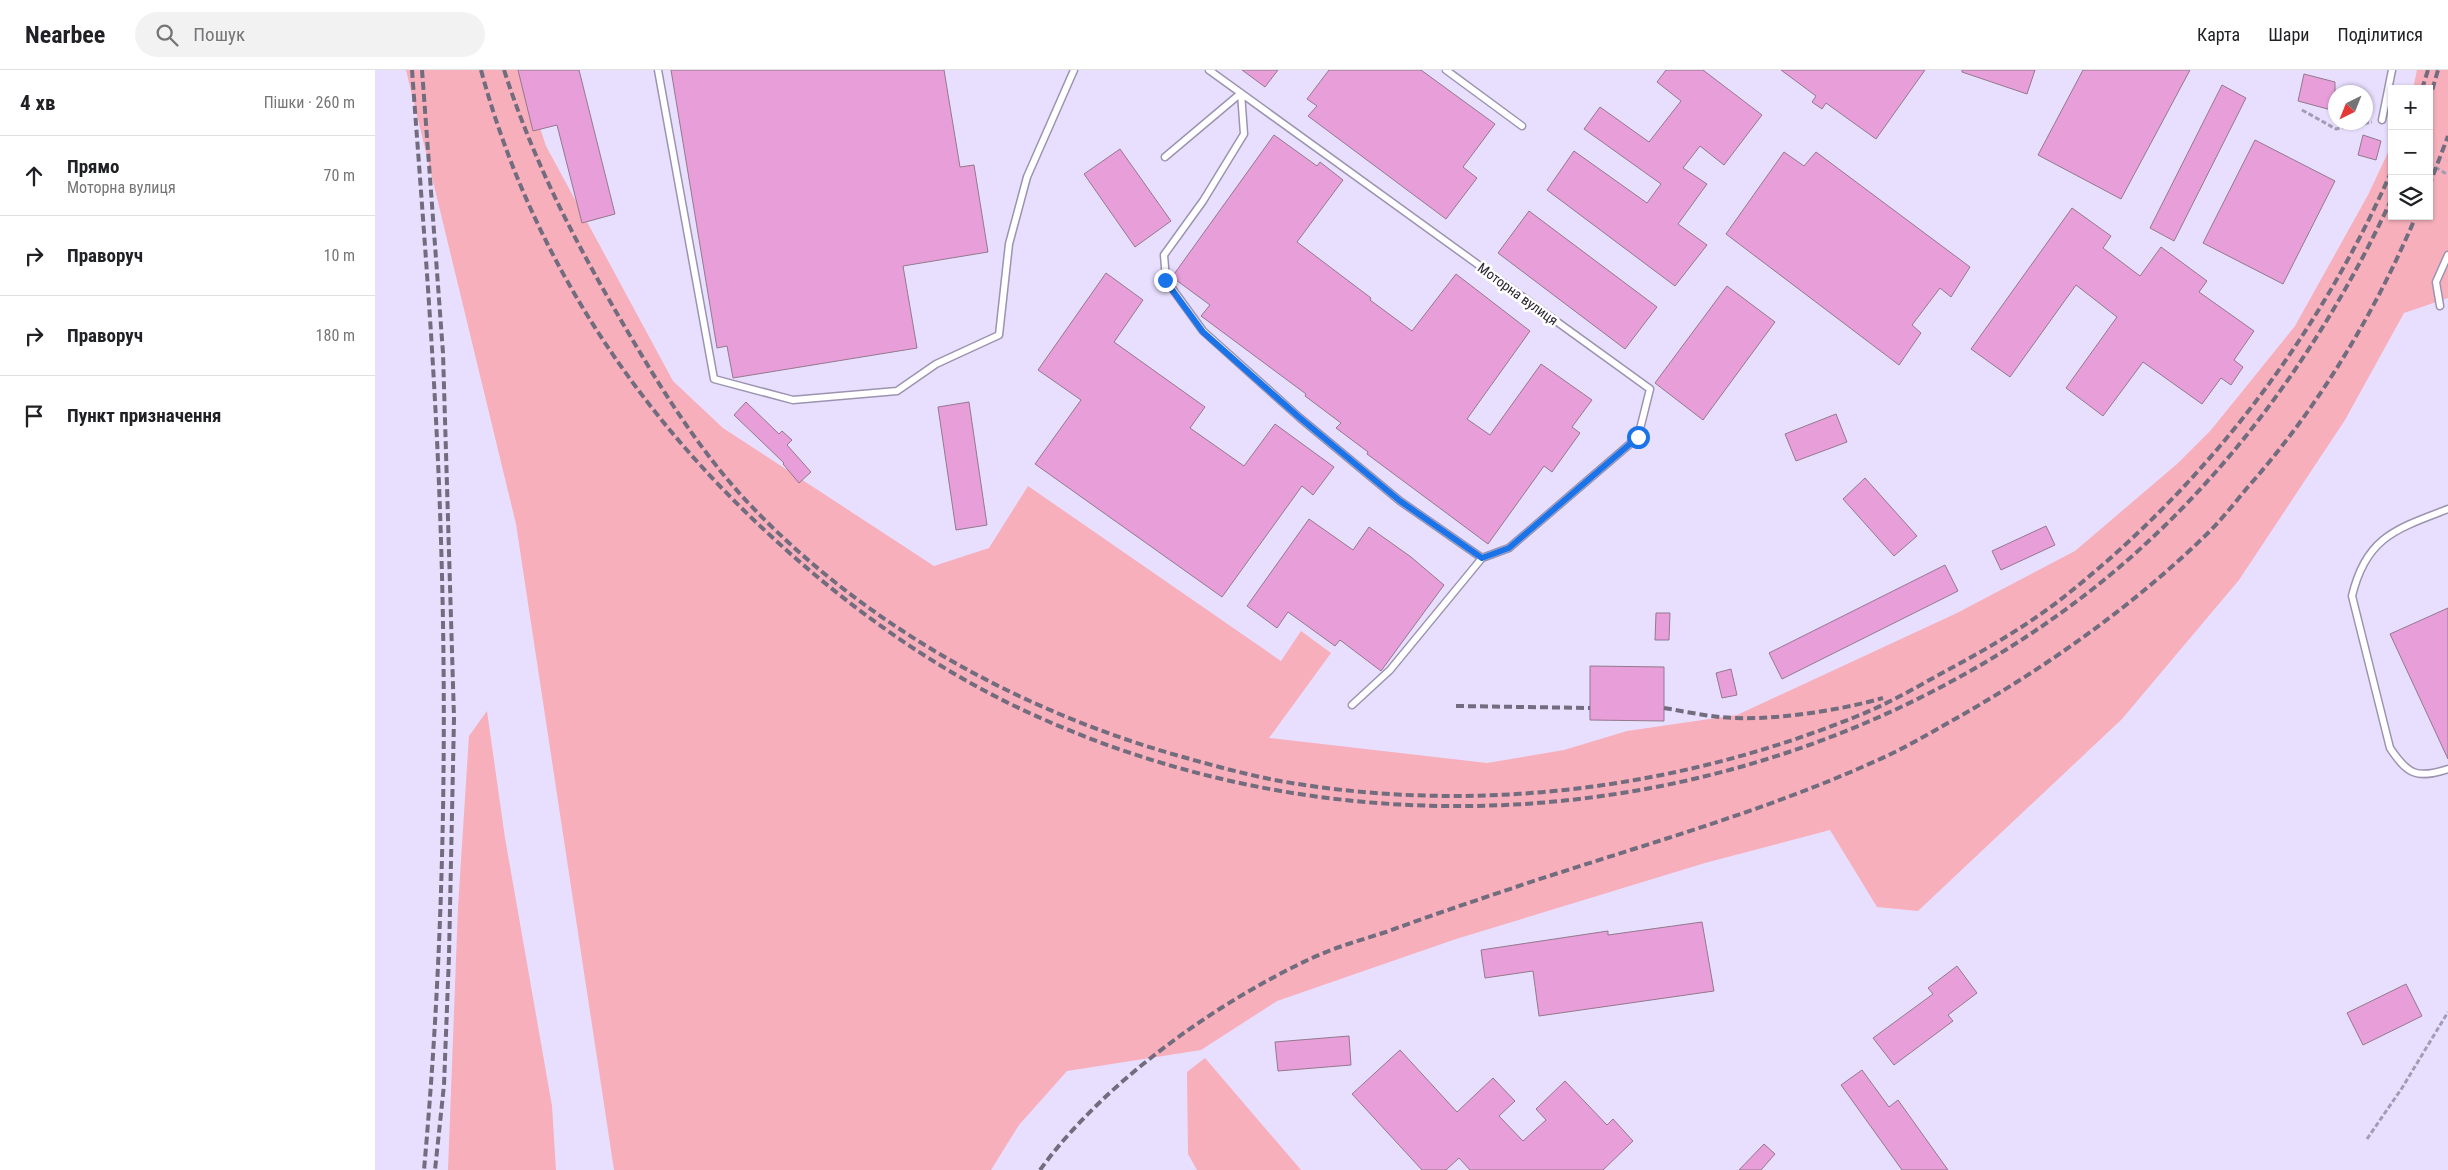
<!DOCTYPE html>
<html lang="uk">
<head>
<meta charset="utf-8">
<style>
  body { margin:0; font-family:"Roboto Condensed",sans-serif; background:#f2f2f2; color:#202124 }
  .controls { position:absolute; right:15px; top:15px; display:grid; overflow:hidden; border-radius:0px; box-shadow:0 1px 4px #0004 }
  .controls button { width:45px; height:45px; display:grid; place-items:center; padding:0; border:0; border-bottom:1px solid #e0e0e0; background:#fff; color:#202124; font:25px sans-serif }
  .compass { position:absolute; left:1953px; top:15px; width:45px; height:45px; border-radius:50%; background:#fff; box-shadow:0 1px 4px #0004; rotate:223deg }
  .stop { position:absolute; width:15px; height:15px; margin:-11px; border:4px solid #1a73e8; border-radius:50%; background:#fff }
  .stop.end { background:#1a73e8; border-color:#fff; box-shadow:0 1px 5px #0008 }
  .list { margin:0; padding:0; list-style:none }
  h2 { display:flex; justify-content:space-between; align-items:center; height:65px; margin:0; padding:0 20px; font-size:21px }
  h2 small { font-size:16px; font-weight:400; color:#757577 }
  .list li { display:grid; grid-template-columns:32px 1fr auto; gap:15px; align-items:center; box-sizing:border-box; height:80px; padding:0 20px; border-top:1px solid #e0e0e0 }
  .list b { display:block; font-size:19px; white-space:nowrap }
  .list p { margin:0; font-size:16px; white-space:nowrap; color:#757577 }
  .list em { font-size:16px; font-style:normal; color:#757577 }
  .icon { flex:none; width:28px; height:28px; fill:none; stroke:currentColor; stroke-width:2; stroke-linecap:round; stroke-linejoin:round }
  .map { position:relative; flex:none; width:2073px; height:1100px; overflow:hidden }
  header { display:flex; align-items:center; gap:30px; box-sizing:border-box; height:70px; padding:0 25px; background:#fff; border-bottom:1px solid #e0e0e0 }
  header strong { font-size:24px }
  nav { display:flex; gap:28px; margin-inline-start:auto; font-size:18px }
  .search { width:350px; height:45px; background:#f2f2f2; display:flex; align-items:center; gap:12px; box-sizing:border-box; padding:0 18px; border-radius:28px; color:#757577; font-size:19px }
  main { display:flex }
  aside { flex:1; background:#fff }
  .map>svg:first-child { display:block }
  .green { fill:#f6afbb }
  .building { fill:#e79ed9; stroke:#93798d }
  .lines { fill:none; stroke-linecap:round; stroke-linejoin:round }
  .lane-casing { stroke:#9c93b0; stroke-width:9 }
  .path { stroke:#a39cb4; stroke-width:3; stroke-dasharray:5 2.5; stroke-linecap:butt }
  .lane { stroke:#fff; stroke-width:6 }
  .rail { stroke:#726c7f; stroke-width:4; stroke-dasharray:8 4; stroke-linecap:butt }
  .route { stroke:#1a73e8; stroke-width:6 }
  .labels { text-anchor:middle; stroke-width:5; stroke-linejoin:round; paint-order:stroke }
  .street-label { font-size:14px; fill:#292531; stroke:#fff }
</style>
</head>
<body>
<header>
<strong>Nearbee</strong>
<div class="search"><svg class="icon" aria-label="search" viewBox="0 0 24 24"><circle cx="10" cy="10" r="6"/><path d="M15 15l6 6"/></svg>Пошук</div>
<nav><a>Карта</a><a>Шари</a><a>Поділитися</a></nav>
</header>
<main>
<aside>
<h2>4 хв<small>Пішки · 260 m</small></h2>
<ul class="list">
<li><svg class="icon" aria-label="ahead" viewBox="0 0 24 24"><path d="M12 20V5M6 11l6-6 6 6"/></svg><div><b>Прямо</b><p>Моторна вулиця</p></div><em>70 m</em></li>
<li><svg class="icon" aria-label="right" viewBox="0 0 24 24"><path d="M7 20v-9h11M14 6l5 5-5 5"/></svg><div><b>Праворуч</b></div><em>10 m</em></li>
<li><svg class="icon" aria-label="right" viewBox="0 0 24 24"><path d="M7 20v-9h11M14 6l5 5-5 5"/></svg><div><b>Праворуч</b></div><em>180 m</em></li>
<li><svg class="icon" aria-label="arrive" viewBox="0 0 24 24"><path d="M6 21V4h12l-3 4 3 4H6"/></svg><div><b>Пункт призначення</b></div></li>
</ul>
</aside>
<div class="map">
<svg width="2073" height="1100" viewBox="0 0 2073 1100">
  <rect width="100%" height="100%" fill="#e8dffe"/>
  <g class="green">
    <polygon points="31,0 146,0 171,76 298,311 348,358 559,496 614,478 653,416 906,591 926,561 956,583 894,668 1112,693 1189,680 1252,661 1362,645 1582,543 1700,481 1802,394 1836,360 1920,256 1993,125 2017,74 2017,146 2054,146 2054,19 2038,19 2042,0 2073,0 2073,228 2029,243 1970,350 1864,510 1747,649 1543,841 1502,837 1455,760 1330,793 1081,869 902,931 826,980 692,1001 644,1055 616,1100 239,1100 141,454"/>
    <polygon points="112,641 130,768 177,1036 181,1100 73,1100 83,837 94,666"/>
    <polygon points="830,988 926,1100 822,1100 813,1084 812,1002"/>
  </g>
  <g class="building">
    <polygon points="143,0 204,0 240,144 207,153 182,55 158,61"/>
    <polygon points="296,0 569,0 585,97 599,95 613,182 528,196 542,278 358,308 352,276 342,278"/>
    <polygon points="867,0 903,0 890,17"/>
    <polygon points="954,0 1046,0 1120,54 1088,97 1102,108 1071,149 933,46 942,36 932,29"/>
    <polygon points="1291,0 1328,0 1387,45 1349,95 1325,76 1308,98 1332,114 1303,154 1332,175 1300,216 1172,120 1199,81 1272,133 1286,114 1209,59 1225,37 1274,72 1306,31 1282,12"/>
    <polygon points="1406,0 1550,0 1501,69 1451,33 1447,39 1437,32 1441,26"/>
    <polygon points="1587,0 1660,0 1652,24 1587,2"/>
    <polygon points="1708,0 1815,0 1746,129 1663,85"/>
    <polygon points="1929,4 1960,12 1960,41 1923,31"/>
    <polygon points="1847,15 1871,28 1799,171 1775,158"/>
    <polygon points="899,65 942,96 945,92 968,110 922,172 996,228 995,230 1037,261 1081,204 1155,261 1092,349 1115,365 1166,294 1217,330 1197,357 1205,363 1177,402 1169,396 1113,474 992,384 993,382 961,358 966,353 930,326 931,324 826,246 835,235 797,207"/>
    <polygon points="1988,65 2006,71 2001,90 1983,85"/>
    <polygon points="1880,70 1960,111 1908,214 1828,173"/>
    <polygon points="745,79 796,151 760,177 709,104"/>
    <polygon points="1409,82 1429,96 1441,82 1595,197 1576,227 1565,218 1537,255 1546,263 1524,295 1351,164"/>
    <polygon points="1697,138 1736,166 1728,178 1765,206 1786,177 1832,211 1824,222 1879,261 1859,290 1868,297 1856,315 1846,308 1827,334 1768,292 1728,346 1691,318 1742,247 1701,215 1635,307 1596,279"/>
    <polygon points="1154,141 1282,237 1250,279 1123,183"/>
    <polygon points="731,203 768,230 739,272 830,337 815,358 869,396 900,354 959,397 938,425 927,416 847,527 660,394 706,330 663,300"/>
    <polygon points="1352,216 1400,252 1328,350 1280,313"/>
    <polygon points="371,332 404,364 407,361 417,370 412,375 436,402 424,413 408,394 409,393 359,345"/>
    <polygon points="594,332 612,455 581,460 563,337"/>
    <polygon points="1461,344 1472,372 1421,391 1410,364"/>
    <polygon points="1490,408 1542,466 1519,486 1468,429"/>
    <polygon points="934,449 978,480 994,457 1036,487 1069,515 1006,601 965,570 960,576 913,542 902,558 872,536"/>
    <polygon points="1671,456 1680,475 1626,500 1617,481"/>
    <polygon points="1570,495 1583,521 1407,609 1394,583"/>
    <polygon points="2073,538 2073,689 2015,564"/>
    <polygon points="1281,543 1295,543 1294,570 1280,570"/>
    <polygon points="1215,596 1289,597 1289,651 1215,650"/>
    <polygon points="1356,599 1362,625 1347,628 1341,603"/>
    <polygon points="1327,852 1339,921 1164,946 1158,901 1110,908 1106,880 1233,861 1233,865"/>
    <polygon points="1582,896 1602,923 1573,945 1578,951 1519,995 1498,968 1558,924 1553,918"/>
    <polygon points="2031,914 2047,946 1988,975 1972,943"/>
    <polygon points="974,966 976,995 903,1001 900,972"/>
    <polygon points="1025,980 1082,1042 1118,1008 1140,1031 1124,1046 1148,1071 1171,1050 1161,1039 1190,1011 1232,1055 1238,1049 1258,1071 1228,1100 1095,1100 1084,1088 1071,1100 1047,1100 977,1024"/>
    <polygon points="1487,1000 1514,1037 1523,1030 1573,1100 1527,1100 1466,1015"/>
    <polygon points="1389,1074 1400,1084 1386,1100 1364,1100"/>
  </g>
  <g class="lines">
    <defs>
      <g id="lane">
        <polyline points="283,0 339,309 418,330 522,321 561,294 624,265 634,174 652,107 699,0"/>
        <polyline points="1071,0 1147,56"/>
        <polyline points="2007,50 2017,0"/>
        <polyline points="790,87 866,23 869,64 828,131 789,185 791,210 828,261 925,348 1025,431 1107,488 1134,478 1263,367 1275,319 834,0"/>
        <polyline points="2065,236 2061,212 2073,185"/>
        <path d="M2073 439C2021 459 1991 467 1977 526L2015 678C2033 705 2042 709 2073 699"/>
        <polyline points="977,635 1015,600 1107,488"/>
      </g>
    </defs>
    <use href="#lane" class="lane-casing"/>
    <g class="path">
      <polyline points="1927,40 1961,59 1997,52"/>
      <polyline points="2054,93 2073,105"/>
      <polyline points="1992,1069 2027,1018 2073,942"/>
    </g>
    <use href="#lane" class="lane"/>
    <g class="rail">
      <path d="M37 0C45 110 54 221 60 331 74 587 72 845 49 1100"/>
      <polyline points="47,0 68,283 79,648 74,886 69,1015 60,1100"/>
      <path d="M106 0C153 175 251 329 383 454 461 528 550 594 648 640 987 799 1393 758 1694 537 1836 433 1944 286 2017 128"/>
      <path d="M129 0C161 99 205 181 257 269 293 330 332 391 381 441 497 560 650 643 808 687 840 696 873 705 905 711 1098 745 1299 720 1480 647 1511 635 1540 618 1569 602 1612 579 1657 553 1695 522 1835 410 1945 264 2017 100"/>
      <polyline points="2047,19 2053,0"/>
      <polyline points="2054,31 2063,0"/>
      <polyline points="2054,116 2073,66"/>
      <polyline points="1081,636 1215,638"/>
      <path d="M1289 638C1307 641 1326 645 1345 647 1392 652 1462 641 1508 628"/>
      <path d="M665 1100C728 1013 840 933 937 888 961 877 986 870 1011 862 1049 848 1087 835 1126 822 1252 779 1382 745 1503 690 1530 678 1555 663 1580 649 1670 598 1757 537 1832 464 1846 450 1859 434 1872 418 1943 338 1999 245 2041 146"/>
    </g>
  </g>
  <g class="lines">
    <polyline class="route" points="790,210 828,262 925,348 1025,431 1107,488 1134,478 1263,367"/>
  </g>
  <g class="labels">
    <g class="street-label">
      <text transform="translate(1143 224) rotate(36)" y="5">Моторна вулиця</text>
    </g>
  </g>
</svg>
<div class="controls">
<button>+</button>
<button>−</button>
<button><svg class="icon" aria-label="layers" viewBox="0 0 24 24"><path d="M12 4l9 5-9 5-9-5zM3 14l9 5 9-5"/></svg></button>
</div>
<svg class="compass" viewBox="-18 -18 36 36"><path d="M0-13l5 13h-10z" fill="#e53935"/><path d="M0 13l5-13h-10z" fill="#757577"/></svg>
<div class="stop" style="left:1263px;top:367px"></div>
<div class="stop end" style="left:790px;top:210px"></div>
</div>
</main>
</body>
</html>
